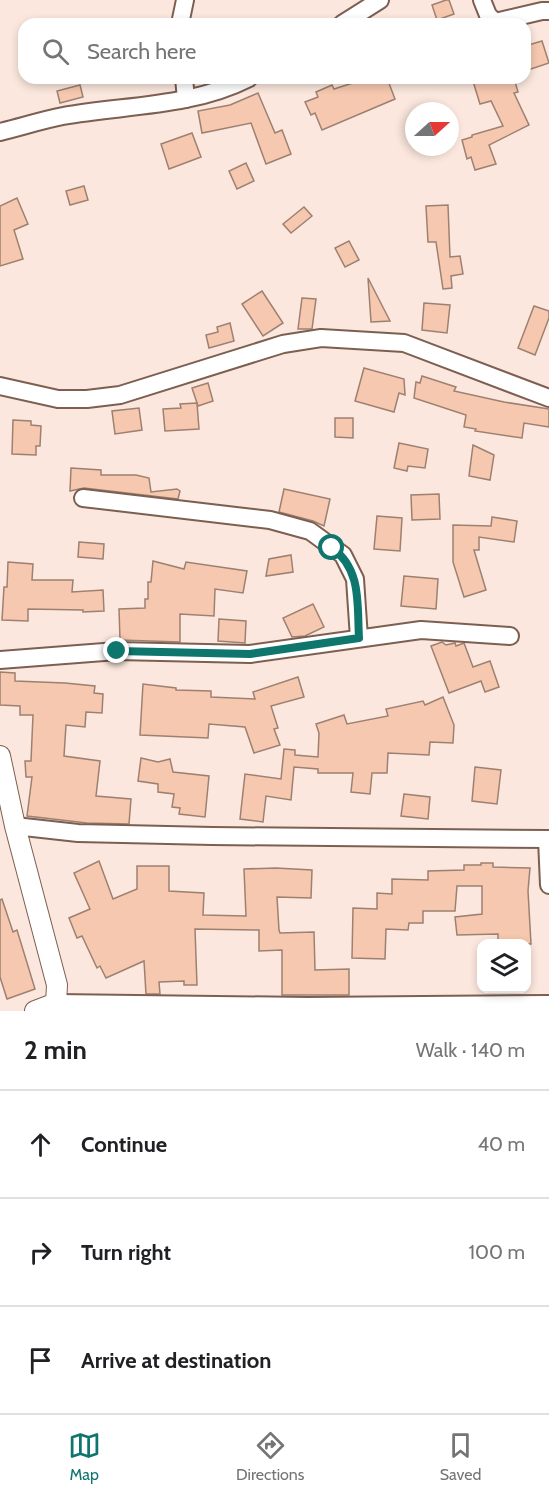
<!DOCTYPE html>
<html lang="en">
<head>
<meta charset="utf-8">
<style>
  body { margin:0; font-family:Cabin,sans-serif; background:#f2f2f2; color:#202124 }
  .controls { position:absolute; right:18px; bottom:18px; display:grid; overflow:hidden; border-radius:12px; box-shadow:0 3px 9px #0003 }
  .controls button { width:54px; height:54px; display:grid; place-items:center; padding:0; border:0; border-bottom:2px solid #e0e0e0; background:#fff; color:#202124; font:30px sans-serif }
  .compass { position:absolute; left:405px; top:102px; width:54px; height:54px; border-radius:50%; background:#fff; box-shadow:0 3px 9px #0003; rotate:69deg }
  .stop { position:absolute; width:18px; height:18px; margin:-14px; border:4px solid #0f766e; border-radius:50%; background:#fff }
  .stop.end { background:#0f766e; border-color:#fff; box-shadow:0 2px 6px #0008 }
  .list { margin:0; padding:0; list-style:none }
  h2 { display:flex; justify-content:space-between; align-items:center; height:78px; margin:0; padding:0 24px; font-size:26px }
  h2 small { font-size:20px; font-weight:400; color:#757577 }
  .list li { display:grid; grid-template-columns:39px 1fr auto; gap:18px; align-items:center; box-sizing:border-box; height:108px; padding:0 24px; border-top:2px solid #e0e0e0 }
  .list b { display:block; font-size:22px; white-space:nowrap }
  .list em { font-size:20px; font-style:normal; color:#757577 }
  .icon { flex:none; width:33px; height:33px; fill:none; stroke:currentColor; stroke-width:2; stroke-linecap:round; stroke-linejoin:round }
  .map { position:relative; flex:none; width:549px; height:1011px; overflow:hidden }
  .search { position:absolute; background:#fff; box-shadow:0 3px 9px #0003; left:18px; right:18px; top:18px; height:66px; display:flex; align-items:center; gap:15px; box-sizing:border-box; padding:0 21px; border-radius:18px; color:#757577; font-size:22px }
  .sheet { height:402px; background:#fff }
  nav { display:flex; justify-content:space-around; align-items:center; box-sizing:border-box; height:84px; border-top:2px solid #e0e0e0; background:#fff; font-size:16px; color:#757577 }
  nav a { display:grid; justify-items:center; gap:3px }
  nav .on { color:#0f766e }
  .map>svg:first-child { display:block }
  .building { fill:#f6c8af; stroke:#9e8071; stroke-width:1.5 }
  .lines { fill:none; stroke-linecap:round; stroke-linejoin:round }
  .minor-casing { stroke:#7c5f51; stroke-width:20 }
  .tertiary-casing { stroke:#7c5f51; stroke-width:22 }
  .minor { stroke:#fff; stroke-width:16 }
  .tertiary { stroke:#fff; stroke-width:20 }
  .route { stroke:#0f766e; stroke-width:8 }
</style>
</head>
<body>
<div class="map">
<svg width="549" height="1011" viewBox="0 0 549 1011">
  <rect width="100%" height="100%" fill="#fbe7dd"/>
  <g class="building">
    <polygon points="446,0 449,0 454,14 437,20 432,5"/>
    <polygon points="542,41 549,63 525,71 525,46"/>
    <polygon points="368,78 387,78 395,99 322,130 315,113 311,115 305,102 318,97 316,92 332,85 334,89"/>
    <polygon points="472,78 514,78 518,92 514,93 529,125 489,145 496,164 475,170 471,157 467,159 462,140 472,137 472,135 503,126 491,101 480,104"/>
    <polygon points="80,85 83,97 60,103 57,91"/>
    <polygon points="258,93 275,133 282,130 291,154 266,164 251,123 202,133 198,111 230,105"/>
    <polygon points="192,133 201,157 169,169 161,144"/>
    <polygon points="246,163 254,181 237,189 229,171"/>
    <polygon points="84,186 88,200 70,205 66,191"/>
    <polygon points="17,198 28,224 14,230 23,259 0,266 0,206"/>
    <polygon points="448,205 450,257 460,256 463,274 451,276 452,288 443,289 436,242 428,242 426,206"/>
    <polygon points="304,207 312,216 291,233 283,224"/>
    <polygon points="349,241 359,260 345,267 335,248"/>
    <polygon points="368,278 390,321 371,322"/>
    <polygon points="262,291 283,323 263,336 242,304"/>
    <polygon points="302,298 316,299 312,329 298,329"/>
    <polygon points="424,303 450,305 447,333 422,330"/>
    <polygon points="534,306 549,311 549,318 535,355 518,348"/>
    <polygon points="230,323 234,341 209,348 206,335 218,332 217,327"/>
    <polygon points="364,368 404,379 405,395 399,393 394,412 355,401"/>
    <polygon points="422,376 456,387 454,391 504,402 549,409 549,427 524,423 522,438 475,431 476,429 464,427 466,415 414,398 416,382 420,383"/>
    <polygon points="208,383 213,401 198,406 192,388"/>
    <polygon points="197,403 199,429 165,431 163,409 181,408 180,404"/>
    <polygon points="139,408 142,430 115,434 112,411"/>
    <polygon points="335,418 353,418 353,438 335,437"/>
    <polygon points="13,420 31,421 31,425 41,426 40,446 36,446 36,455 12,454"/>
    <polygon points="399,443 428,449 425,468 408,466 407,471 394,468"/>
    <polygon points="473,445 494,455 490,480 469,476"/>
    <polygon points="71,468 101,470 101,475 136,475 149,478 151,492 177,489 180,491 178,499 84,488 70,491"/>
    <polygon points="284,489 330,499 324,526 313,521 279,512"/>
    <polygon points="439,494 440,519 412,520 411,495"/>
    <polygon points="377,516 402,518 400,551 374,549"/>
    <polygon points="492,517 517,521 514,542 479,537 479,550 474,550 486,590 464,597 453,562 453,525 491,526"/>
    <polygon points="79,542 104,544 103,559 78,557"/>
    <polygon points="291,555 293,572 266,576 269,559"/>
    <polygon points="153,561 184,569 186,562 247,571 243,593 215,589 214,616 180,614 180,642 120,640 119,609 145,608 145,599 148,599 148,582 151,582"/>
    <polygon points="8,562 33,564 32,580 73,580 72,592 103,590 104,611 83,612 83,610 28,609 28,621 2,620 4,587 7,587"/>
    <polygon points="404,576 438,579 436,609 401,606"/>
    <polygon points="313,604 324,627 305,636 292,637 283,618"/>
    <polygon points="219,619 246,621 245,643 218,641"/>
    <polygon points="442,642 446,645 455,643 456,646 464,643 473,667 490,661 499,687 485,692 481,681 449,693 431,646"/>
    <polygon points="0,672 15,673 15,681 65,683 95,686 94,693 103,694 102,713 86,712 85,727 66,725 64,756 100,761 96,796 131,799 129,824 87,823 27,816 32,777 26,777 25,761 31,761 33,715 20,715 20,706 0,705"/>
    <polygon points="298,677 304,697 271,706 278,728 274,729 280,745 254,753 245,727 209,724 208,738 140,735 143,684 176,688 176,690 211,691 211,697 255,699 253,692"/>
    <polygon points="443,697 454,725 453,743 430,742 429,755 388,753 387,773 372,773 370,794 351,792 353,773 318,773 318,769 294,767 291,800 266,796 263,822 240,819 245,774 281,779 284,749 295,750 295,755 318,757 319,733 316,724 344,715 347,724 388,716 386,709 423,701 425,705"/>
    <polygon points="141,758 158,762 170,759 173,772 209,776 205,817 179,814 180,808 172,807 174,794 158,792 158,784 138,781"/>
    <polygon points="475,767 501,770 497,804 472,801"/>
    <polygon points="404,794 430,797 428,819 401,816"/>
    <polygon points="99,861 113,899 137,889 137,866 169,866 169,891 204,893 203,915 246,916 244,869 276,868 312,870 311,898 277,897 279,930 280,933 314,932 315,970 349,969 349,995 282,995 282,950 259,951 259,930 195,929 197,985 184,985 184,981 159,982 160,994 146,994 144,961 106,978 100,966 97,968 82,936 77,938 69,918 90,909 74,873"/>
    <polygon points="481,863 493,863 493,867 530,868 528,891 531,944 498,944 498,934 457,935 455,917 482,914 482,886 457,886 455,911 423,911 423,923 409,923 408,930 386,929 385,959 352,958 353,908 377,909 377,893 392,894 392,879 428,880 428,871 464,870 464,865 481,865"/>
    <polygon points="2,899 13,932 17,930 35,989 7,999 0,977 0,900"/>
  </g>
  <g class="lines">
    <defs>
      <g id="minor">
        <polyline points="482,0 488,15 495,22 542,11 549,11"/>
        <polyline points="180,24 185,0"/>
        <polyline points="342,24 380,0"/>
        <polyline points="184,78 186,99"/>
        <path d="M0 132C21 127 42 120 63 116 125 105 192 107 249 78"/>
        <polyline points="0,386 58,399 87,399 120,395 283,344 321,338 404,343 549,398"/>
        <polyline points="83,498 270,520 310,531 343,555 355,579 359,638"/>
        <polyline points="0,660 117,651 250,654 421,630 510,636"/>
        <polyline points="15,826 78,833 212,836 549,839"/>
        <polyline points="547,839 549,885"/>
        <polyline points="56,1003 307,1006 549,1004"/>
      </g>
      <polyline id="tertiary" points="0,756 15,826 57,985 56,1003 35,1011"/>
    </defs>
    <use href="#minor" class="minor-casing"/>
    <use href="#tertiary" class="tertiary-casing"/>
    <use href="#minor" class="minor"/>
    <use href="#tertiary" class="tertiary"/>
  </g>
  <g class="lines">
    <path class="route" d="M117 651 250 654 359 638C357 605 362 569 332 548"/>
  </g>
</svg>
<div class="controls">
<button><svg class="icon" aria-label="layers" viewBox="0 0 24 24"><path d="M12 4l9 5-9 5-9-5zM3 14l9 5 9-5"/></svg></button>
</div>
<svg class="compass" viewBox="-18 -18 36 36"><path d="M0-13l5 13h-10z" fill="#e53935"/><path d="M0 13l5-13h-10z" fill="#757577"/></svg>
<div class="stop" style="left:332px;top:548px"></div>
<div class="stop end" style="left:117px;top:651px"></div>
<div class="search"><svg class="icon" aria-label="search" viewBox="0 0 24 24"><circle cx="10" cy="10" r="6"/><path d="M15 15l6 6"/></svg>Search here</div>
</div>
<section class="sheet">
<h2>2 min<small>Walk · 140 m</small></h2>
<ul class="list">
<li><svg class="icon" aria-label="ahead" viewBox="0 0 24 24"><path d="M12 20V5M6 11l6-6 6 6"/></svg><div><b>Continue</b></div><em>40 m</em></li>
<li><svg class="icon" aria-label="right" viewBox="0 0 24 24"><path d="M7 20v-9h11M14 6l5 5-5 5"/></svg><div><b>Turn right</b></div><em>100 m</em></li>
<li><svg class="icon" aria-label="arrive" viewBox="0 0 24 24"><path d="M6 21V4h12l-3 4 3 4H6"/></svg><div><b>Arrive at destination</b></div></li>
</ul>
</section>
<nav>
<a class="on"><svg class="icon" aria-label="map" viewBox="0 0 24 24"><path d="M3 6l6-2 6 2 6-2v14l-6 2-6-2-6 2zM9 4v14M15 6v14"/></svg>Map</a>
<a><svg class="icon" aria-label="directions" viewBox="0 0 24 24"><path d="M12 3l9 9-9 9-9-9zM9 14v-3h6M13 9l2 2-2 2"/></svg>Directions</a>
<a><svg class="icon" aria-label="saved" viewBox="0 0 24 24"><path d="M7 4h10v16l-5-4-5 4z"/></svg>Saved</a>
</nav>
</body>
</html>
